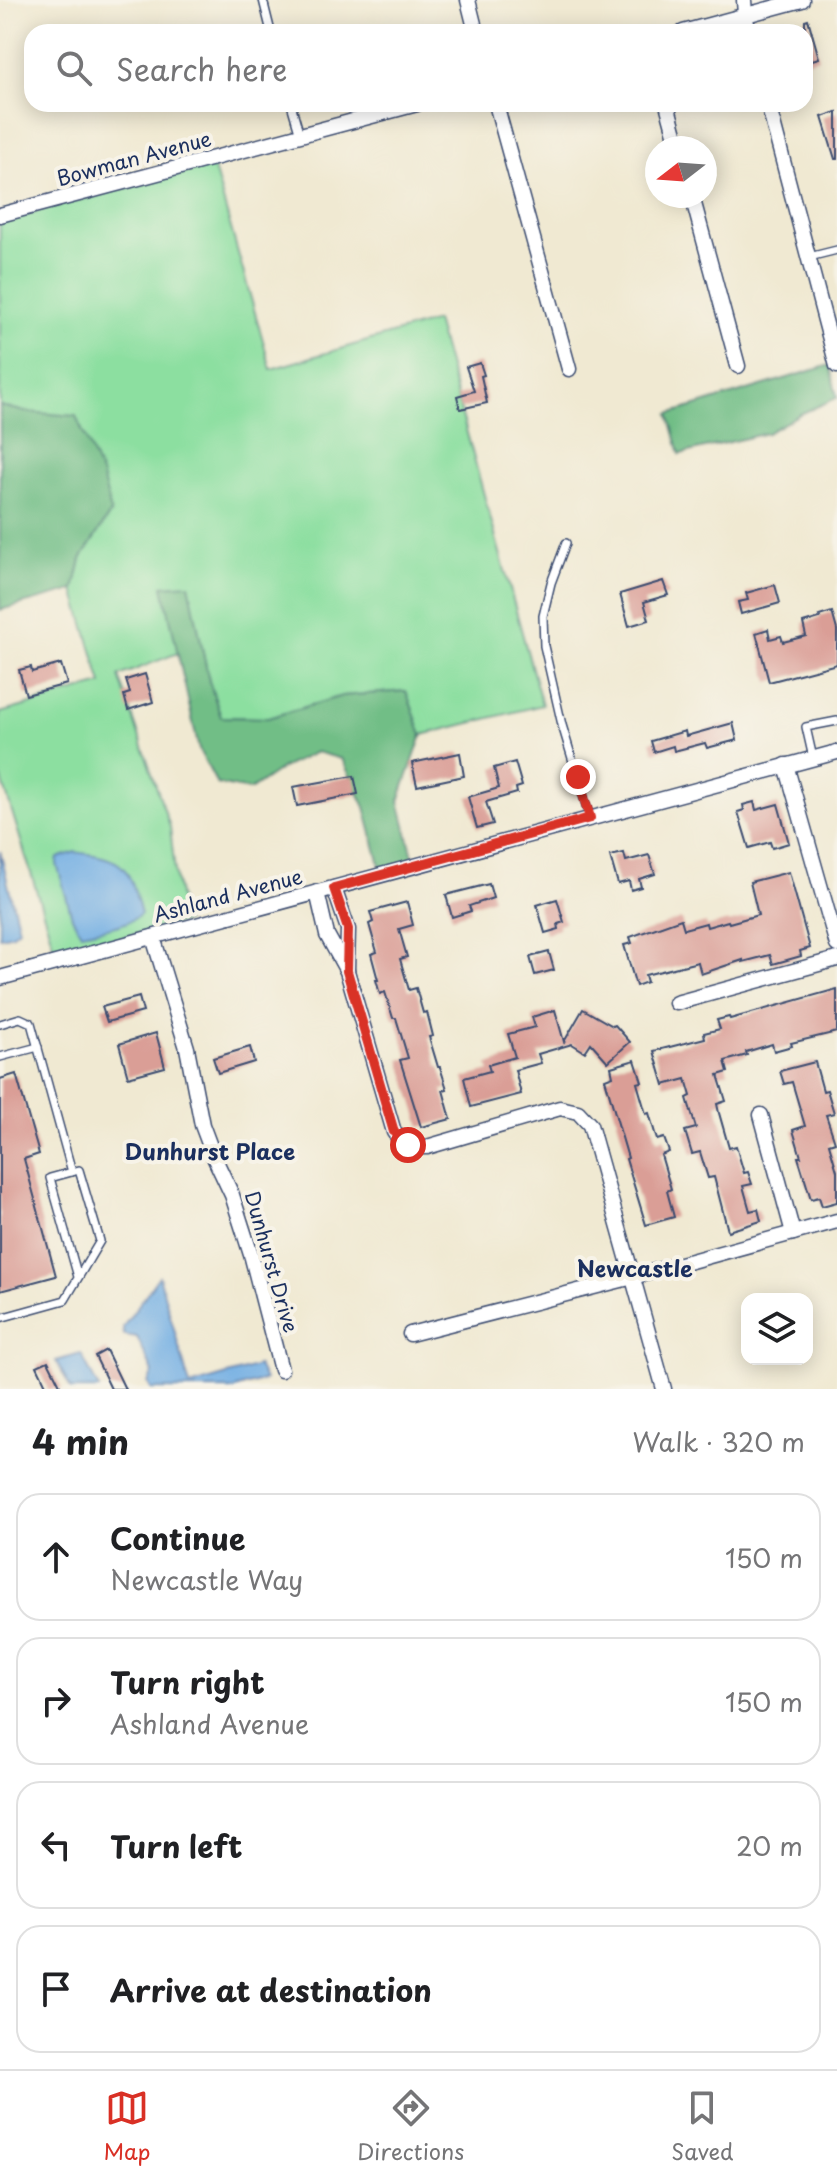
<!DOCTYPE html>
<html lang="en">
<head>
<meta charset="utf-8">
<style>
  body { margin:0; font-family:"Playpen Sans",sans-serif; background:#f6f6f6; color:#202124 }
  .controls { position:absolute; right:24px; bottom:24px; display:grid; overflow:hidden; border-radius:16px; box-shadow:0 4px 20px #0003 }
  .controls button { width:72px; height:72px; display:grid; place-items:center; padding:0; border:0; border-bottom:2px solid #e0e0e0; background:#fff; color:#202124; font:40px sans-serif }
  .compass { position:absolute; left:645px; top:136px; width:72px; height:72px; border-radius:50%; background:#fff; box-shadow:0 4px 20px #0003; rotate:253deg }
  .stop { position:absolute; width:24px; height:24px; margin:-18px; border:6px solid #d93025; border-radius:50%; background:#fff }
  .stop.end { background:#d93025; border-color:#fff; box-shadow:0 2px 8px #0008 }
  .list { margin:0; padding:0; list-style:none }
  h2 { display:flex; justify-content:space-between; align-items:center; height:104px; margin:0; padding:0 32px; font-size:34px }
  h2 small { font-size:26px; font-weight:400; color:#757577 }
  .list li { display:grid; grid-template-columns:52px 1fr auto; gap:24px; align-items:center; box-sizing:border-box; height:128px; margin:0 16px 16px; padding:0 16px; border:2px solid #e0e0e0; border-radius:24px }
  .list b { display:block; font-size:30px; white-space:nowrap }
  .list p { margin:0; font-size:26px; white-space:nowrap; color:#757577 }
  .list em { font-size:26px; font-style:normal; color:#757577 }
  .icon { flex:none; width:44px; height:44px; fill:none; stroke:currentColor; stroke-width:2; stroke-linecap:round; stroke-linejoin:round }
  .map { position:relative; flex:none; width:837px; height:1389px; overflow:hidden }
  .search { position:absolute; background:#fff; box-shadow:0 4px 20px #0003; left:24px; right:24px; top:24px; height:88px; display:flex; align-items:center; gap:20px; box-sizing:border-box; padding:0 28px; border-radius:24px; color:#757577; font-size:30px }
  .sheet { height:680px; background:#fff }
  nav { display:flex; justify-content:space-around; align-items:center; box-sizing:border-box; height:112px; border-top:2px solid #e0e0e0; background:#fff; font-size:22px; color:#757577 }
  nav a { display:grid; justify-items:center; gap:4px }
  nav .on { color:#d93025 }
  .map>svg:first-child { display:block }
  .green { fill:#8cdfa0; stroke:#54877f; stroke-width:2 }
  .forest { fill:#71be86; stroke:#467672; stroke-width:2 }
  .water { fill:#72aee3; stroke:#466ea0; stroke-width:2 }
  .building { fill:#da9e96 }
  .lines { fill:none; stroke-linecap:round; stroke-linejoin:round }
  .service-casing { stroke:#3b4b6f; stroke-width:10 }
  .minor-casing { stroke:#3b4b6f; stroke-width:17 }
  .service { stroke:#fff; stroke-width:7 }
  .minor { stroke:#fff; stroke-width:14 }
  .route { stroke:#d93025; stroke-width:10 }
  .labels { text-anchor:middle; stroke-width:8; stroke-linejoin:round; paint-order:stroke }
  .street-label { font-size:20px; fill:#1b2f5e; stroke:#f7f3e8 }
  .neighbourhood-label { font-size:22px; font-weight:bold; fill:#1b2f5e; stroke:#f7f3e8 }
</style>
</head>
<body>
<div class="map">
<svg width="837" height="1389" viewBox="0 0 837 1389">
  <rect width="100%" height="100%" fill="#f7f3e8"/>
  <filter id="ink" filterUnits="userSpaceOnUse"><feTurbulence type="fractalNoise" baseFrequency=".0125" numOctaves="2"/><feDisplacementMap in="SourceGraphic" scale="16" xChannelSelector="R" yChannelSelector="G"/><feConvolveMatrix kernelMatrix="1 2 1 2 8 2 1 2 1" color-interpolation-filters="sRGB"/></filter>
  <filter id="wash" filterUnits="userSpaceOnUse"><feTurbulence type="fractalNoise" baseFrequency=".006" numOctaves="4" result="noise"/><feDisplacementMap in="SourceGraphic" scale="32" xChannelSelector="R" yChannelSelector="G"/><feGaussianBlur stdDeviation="1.8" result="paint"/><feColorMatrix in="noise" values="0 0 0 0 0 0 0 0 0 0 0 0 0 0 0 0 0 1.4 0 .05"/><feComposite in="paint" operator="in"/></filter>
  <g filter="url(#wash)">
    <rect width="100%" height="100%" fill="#f0e9d2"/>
    <polygon class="green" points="213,165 271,369 436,321 542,705 422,735 406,691 342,696 268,718 220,717 209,681 189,585 163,586 178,653 119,676 170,827 176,881 185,922 56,954 0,773 0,713 102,684 74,590 81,559 111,512 26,412 0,406 0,224 41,210"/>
    <g class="forest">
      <polygon points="830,365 837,398 800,414 767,433 680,454 669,414"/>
      <polygon points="0,406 26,412 76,416 102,476 111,512 81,559 74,590 0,610"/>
      <polygon points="189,584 209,681 221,717 268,718 342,696 406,691 422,735 399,801 414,860 381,869 365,807 342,759 316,752 282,768 250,790 217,784 199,750 163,586"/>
    </g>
    <g class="water">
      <polygon points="0,851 19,929 13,934 0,937"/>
      <path d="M75 852C127 859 128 865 141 914 126 927 100 929 81 933L72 917 57 864 58 858Z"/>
      <polygon points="159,1276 190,1386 258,1366 265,1380 234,1389 151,1389 148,1383 153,1372 137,1337 124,1335 123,1327"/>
      <polygon points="81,1354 99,1389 71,1389 56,1361"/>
    </g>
    <g id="blocks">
      <g class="building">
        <polygon points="808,19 819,58 805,62 805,20"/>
        <polygon points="837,112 837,159 835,159 822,117"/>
        <polygon points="480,363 484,375 481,376 487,403 460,409 457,396 474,391 466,367"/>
        <polygon points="663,581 668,595 644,602 649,620 629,626 620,594"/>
        <polygon points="775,585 780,603 741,614 738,602 748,600 746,593"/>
        <polygon points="832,612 837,630 837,664 769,682 756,633 768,629 770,639 781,636 783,642 806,636 803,623 820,618 819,616"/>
        <polygon points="61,664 67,684 26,695 19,670 31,667 32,672"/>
        <polygon points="145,674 153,702 128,710 124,695 130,693 126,680"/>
        <polygon points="733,723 737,740 707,748 705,743 674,751 673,746 654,752 651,741 685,731 686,736"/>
        <polygon points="460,753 464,776 417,786 412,763"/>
        <polygon points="515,762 522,786 516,788 517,793 486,802 493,824 477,828 468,797 499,788 494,768"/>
        <polygon points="354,776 358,794 297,806 293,787"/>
        <polygon points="754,802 756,810 778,804 789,843 772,848 770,842 749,848 738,812 744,810 743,805"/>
        <polygon points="624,853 626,861 649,855 655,874 639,879 641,887 631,890 629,881 618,884 610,856"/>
        <polygon points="789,872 810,948 800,951 801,956 773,964 770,955 743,962 743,960 701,974 698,962 645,975 647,982 636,986 624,945 632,943 630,937 681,919 684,929 706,923 707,927 728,921 729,923 758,915 750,882"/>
        <polygon points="489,884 493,898 469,906 471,911 452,917 446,895"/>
        <polygon points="557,899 564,922 558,924 559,929 545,933 537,905"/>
        <polygon points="407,902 413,925 399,929 407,957 400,959 409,990 416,988 423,1013 427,1012 433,1036 429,1037 438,1067 440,1067 447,1089 443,1090 451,1119 421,1127 400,1060 408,1058 396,1018 393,1018 385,992 380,994 376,980 378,980 371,954 377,952 369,924 373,922 370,912"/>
        <polygon points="549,952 554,970 535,975 530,957"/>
        <polygon points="837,989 837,1032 791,1043 792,1046 774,1051 772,1044 746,1052 747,1055 725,1061 728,1072 718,1075 726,1101 717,1104 719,1113 729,1148 736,1146 744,1173 748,1172 752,1184 743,1186 750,1211 758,1209 761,1221 728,1231 714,1177 708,1178 700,1152 692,1154 685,1131 696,1128 687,1098 691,1096 686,1079 664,1085 654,1051 705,1038 704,1033 720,1029 717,1020 729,1017 730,1019"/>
        <polygon points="139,997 143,1012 107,1022 102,1007"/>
        <polygon points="583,1009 613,1026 615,1025 630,1042 608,1062 591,1043 585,1052 572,1044 538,1054 541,1063 515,1070 521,1094 471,1107 464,1078 490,1071 488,1065 515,1057 508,1034 535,1027 532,1017 555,1010 564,1042"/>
        <polygon points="156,1033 165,1067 128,1077 119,1044"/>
        <polygon points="250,1047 254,1062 218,1073 213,1058"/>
        <polygon points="635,1060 642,1082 637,1083 646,1114 649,1113 657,1140 664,1138 669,1152 661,1155 671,1189 667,1191 674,1217 646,1225 626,1159 628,1158 605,1079 613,1076 611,1067"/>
        <polygon points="815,1062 823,1091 827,1090 834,1113 826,1115 835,1142 829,1144 837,1171 837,1202 822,1206 819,1197 811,1199 798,1157 801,1157 793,1130 805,1126 792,1082 784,1084 780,1071"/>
        <polygon points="16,1074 39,1154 24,1159 56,1276 0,1291 0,1079"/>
        <polygon points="106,1350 125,1389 111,1389 95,1356"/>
        <polygon points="48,1361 62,1389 48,1389 37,1366"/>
      </g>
    </g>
  </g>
  <g filter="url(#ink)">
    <use href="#blocks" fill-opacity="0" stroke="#3b4b6f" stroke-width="2"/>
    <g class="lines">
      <defs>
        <g id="service">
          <polyline points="263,0 271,32"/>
          <polyline points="291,104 300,135"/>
          <polyline points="809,257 837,250"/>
          <polyline points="566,543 551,583 543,616 544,646 562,725 590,818"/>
          <polyline points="813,758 806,727 837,721"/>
          <polyline points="0,1024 20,1018 31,1023 72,1172"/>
          <polyline points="0,1057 38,1047"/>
          <polyline points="0,1318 65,1300 100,1241 79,1170 50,1178 78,1277"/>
        </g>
        <g id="minor">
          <polyline points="468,0 476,32"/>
          <polyline points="744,0 745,15 749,32"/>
          <polyline points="683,32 802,0"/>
          <polyline points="496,104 569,369"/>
          <polyline points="667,104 679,148"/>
          <polyline points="768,104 837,366"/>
          <polyline points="692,196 738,366"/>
          <polyline points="0,215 417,104"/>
          <polyline points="786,765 837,945"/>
          <polyline points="334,888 348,929 347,970"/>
          <path d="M317 892 327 935 347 971 394 1132C403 1143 412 1148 427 1147L560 1108 578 1112 590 1125 664 1389"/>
          <polyline points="153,937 187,1048 202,1125 214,1157 232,1195 252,1258 281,1370"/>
          <polyline points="0,978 837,752"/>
          <polyline points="676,1003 837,959"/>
          <polyline points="761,1115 793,1233"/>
          <polyline points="410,1334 633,1277 837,1221"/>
        </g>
      </defs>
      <use href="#service" class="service-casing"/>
      <use href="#minor" class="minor-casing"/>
      <use href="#service" class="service"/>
      <use href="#minor" class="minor"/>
    </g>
  </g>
  <g class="lines" filter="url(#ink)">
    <polyline class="route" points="408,1145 401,1140 394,1132 347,971 348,929 334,888 590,818 578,777"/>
  </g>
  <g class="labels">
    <g class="street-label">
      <text transform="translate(134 159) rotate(-15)" y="7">Bowman Avenue</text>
      <text transform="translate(228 896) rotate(-15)" y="7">Ashland Avenue</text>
      <text transform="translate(271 1262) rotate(74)" y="7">Dunhurst Drive</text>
    </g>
    <g class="neighbourhood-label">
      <text x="210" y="1160">Dunhurst Place</text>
      <text x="635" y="1277">Newcastle</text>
    </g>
  </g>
</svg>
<div class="controls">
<button><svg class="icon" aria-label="layers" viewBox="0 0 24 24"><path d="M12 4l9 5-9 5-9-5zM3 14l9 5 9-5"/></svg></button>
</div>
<svg class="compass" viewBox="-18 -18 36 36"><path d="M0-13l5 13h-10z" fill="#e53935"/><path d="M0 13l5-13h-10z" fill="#757577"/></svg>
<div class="stop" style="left:408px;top:1145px"></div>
<div class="stop end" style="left:578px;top:777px"></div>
<div class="search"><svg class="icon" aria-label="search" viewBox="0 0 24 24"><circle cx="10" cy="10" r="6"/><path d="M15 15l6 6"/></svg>Search here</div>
</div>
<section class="sheet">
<h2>4 min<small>Walk · 320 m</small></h2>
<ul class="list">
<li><svg class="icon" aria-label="ahead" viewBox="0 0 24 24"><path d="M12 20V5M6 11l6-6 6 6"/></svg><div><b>Continue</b><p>Newcastle Way</p></div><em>150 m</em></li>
<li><svg class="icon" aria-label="right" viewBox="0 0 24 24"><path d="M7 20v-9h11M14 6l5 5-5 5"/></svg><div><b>Turn right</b><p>Ashland Avenue</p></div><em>150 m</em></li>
<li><svg class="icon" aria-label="left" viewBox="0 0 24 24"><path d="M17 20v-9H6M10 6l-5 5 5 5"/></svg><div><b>Turn left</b></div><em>20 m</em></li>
<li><svg class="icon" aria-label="arrive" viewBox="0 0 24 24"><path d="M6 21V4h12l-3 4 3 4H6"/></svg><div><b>Arrive at destination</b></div></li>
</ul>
</section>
<nav>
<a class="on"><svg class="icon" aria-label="map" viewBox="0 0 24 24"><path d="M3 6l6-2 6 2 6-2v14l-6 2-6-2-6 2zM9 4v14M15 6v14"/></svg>Map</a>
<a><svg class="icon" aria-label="directions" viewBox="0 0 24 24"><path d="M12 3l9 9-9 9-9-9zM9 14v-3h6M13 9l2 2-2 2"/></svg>Directions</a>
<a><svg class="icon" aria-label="saved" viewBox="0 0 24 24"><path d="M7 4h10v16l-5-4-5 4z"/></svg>Saved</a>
</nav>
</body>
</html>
